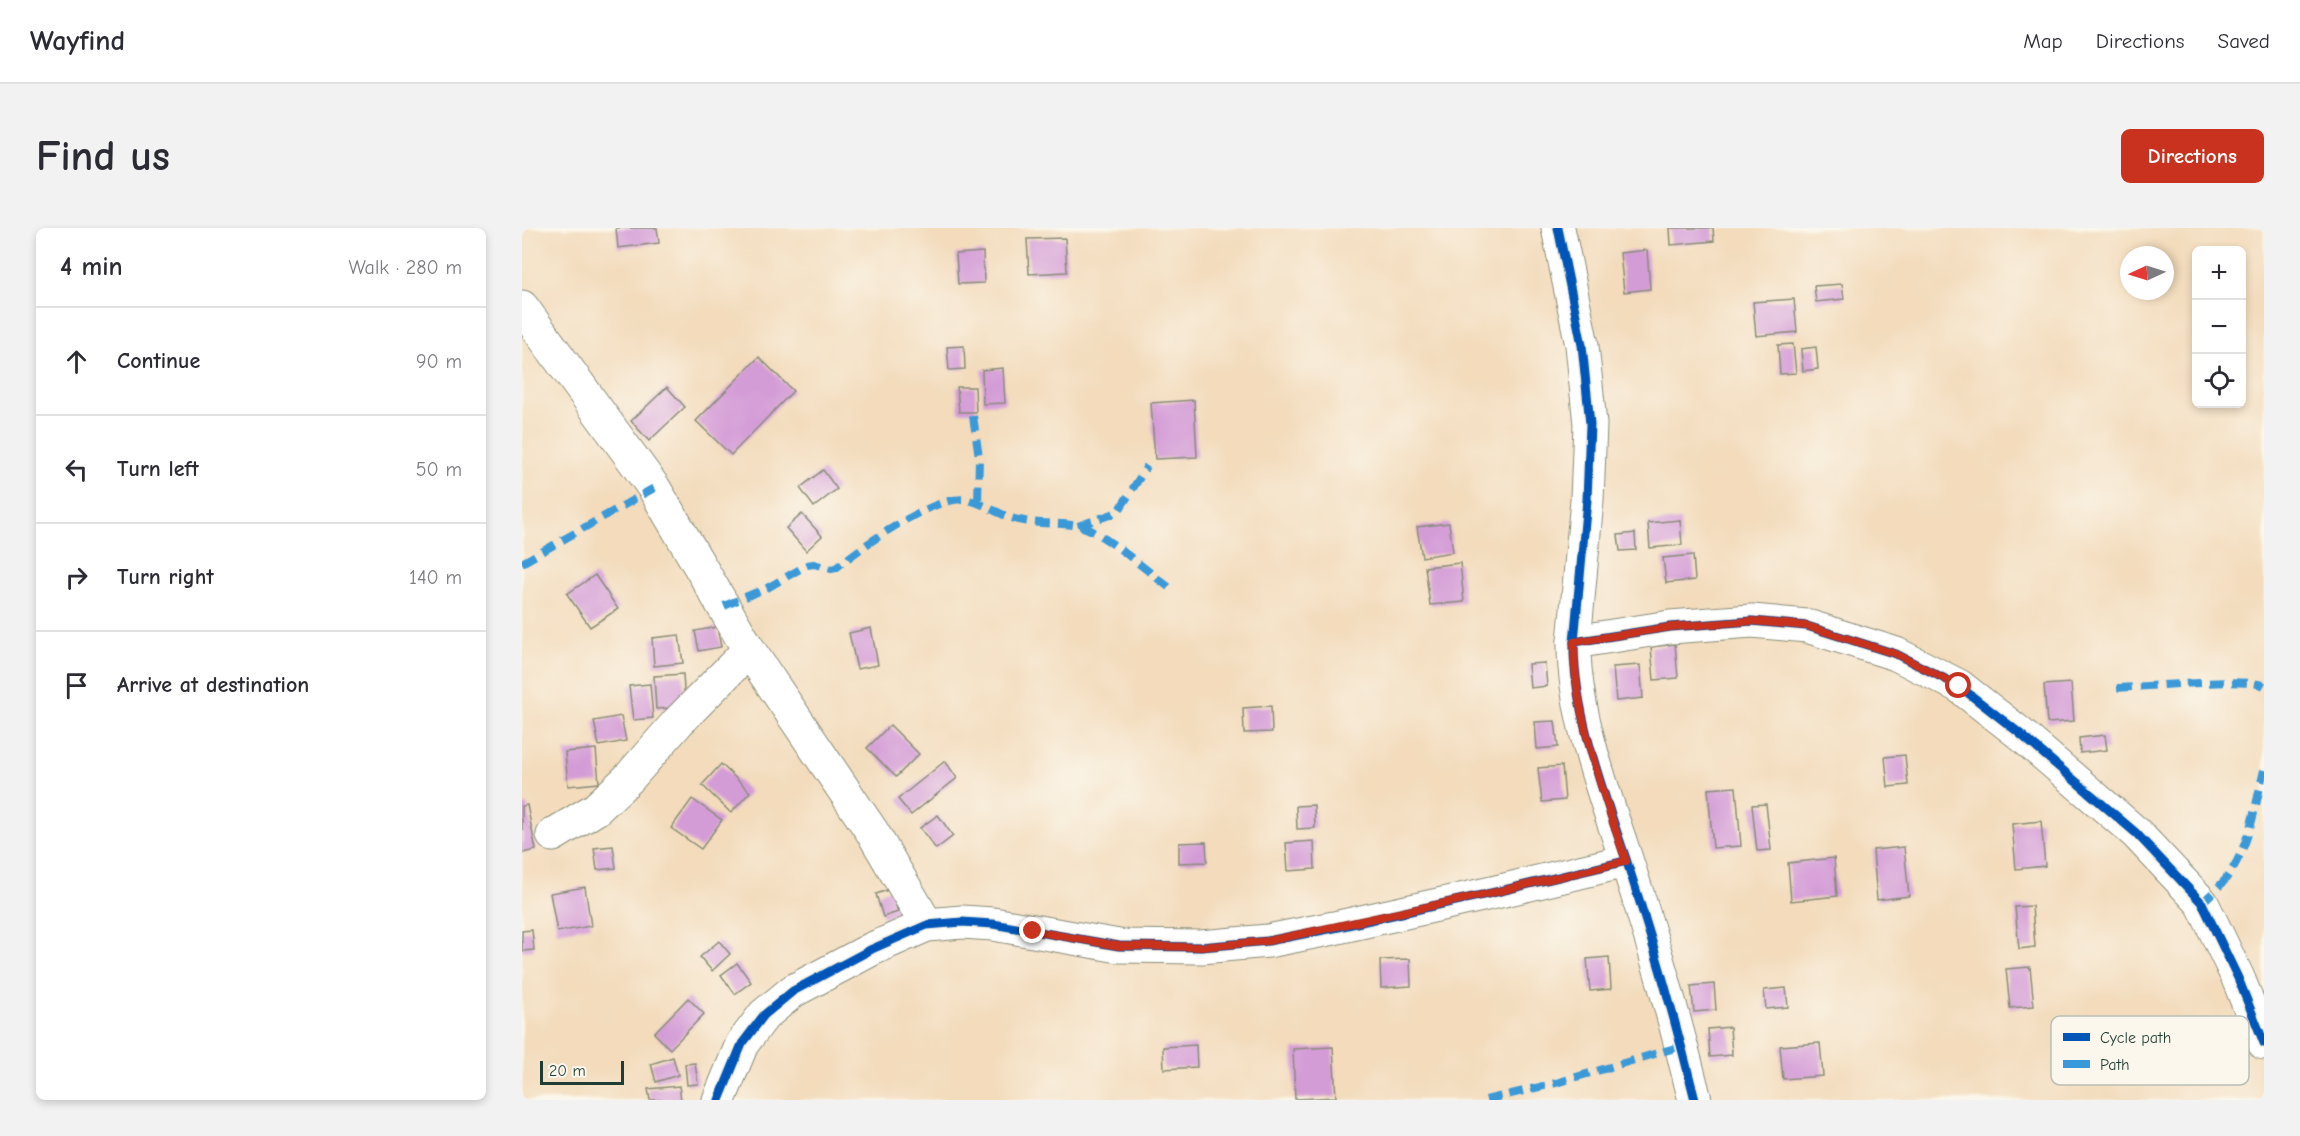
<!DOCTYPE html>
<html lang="en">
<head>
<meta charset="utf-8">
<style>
  body { margin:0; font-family:"Comic Neue",sans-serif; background:#f2f2f3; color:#2b2b33 }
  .controls { position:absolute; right:18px; top:18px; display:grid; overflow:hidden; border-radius:9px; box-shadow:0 3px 9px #0003 }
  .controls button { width:54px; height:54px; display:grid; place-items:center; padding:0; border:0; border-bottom:2px solid #e1e1e2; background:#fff; color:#2b2b33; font:30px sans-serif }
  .compass { position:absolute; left:1598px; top:18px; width:54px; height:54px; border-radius:50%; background:#fff; box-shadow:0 3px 9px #0003; rotate:266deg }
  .scale { position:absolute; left:18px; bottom:15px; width:84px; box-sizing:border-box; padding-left:6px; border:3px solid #1f3d34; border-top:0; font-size:16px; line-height:21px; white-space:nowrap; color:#1f3d34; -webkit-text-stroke:4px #fbf7ec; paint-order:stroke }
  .stop { position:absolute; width:18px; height:18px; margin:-14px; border:4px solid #c8321e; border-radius:50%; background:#fff }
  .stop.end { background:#c8321e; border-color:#fff; box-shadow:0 2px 6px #0008 }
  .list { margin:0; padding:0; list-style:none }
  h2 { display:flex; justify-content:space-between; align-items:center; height:78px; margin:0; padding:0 24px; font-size:26px }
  h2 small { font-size:20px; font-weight:400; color:#7c7c81 }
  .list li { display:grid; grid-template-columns:39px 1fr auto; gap:18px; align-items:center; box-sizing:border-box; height:108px; padding:0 24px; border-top:2px solid #e1e1e2 }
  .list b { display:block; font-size:22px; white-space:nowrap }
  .list em { font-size:20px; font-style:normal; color:#7c7c81 }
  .icon { flex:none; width:33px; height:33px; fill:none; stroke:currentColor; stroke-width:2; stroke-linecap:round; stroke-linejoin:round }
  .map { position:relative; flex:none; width:1742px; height:872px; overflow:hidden; border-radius:9px }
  header { display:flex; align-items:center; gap:36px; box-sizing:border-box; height:84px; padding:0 30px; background:#fff; border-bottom:2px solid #e1e1e2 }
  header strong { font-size:28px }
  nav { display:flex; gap:33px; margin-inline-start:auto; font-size:21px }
  .intro { display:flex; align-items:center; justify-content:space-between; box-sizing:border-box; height:144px; padding:0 36px }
  h1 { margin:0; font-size:42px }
  .button { padding:15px 27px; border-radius:9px; background:#c8321e; color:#fff; font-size:21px; font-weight:700 }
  main { display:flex; gap:36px; padding:0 36px }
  aside { flex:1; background:#fff; border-radius:9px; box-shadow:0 3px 9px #0003 }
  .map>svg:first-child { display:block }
  .building { fill:#d49cd7 }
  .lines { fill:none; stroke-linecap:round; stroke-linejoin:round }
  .minor-casing { stroke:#898c78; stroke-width:35 }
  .minor { stroke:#fff; stroke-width:33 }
  .quiet { stroke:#3a99d8; stroke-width:8; stroke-dasharray:15 8; stroke-linecap:butt }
  .cycleway-casing { stroke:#fbf7ec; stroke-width:13 }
  .cycleway { stroke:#0057b8; stroke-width:9 }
  .route { stroke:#c8321e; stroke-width:8 }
  .key { fill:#fbf7ec; stroke:#b9bfb5; stroke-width:1.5 }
  .key-label { font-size:16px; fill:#1f3d34 }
</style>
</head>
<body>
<header>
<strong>Wayfind</strong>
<nav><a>Map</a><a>Directions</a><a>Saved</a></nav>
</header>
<div class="intro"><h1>Find us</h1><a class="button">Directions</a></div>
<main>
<aside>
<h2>4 min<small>Walk · 280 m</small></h2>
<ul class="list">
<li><svg class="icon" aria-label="ahead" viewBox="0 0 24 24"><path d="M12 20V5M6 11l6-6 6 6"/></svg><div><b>Continue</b></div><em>90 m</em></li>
<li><svg class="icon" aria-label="left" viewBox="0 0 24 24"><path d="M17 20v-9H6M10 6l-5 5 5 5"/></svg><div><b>Turn left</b></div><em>50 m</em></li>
<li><svg class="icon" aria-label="right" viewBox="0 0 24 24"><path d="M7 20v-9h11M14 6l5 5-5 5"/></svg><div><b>Turn right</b></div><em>140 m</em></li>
<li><svg class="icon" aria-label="arrive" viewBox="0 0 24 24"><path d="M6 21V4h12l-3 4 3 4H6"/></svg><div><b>Arrive at destination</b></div></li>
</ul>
</aside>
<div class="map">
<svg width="1742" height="872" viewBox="0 0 1742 872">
  <rect width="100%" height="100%" fill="#fbf7ec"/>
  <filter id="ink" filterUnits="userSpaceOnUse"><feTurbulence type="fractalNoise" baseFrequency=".0167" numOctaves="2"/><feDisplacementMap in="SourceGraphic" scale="12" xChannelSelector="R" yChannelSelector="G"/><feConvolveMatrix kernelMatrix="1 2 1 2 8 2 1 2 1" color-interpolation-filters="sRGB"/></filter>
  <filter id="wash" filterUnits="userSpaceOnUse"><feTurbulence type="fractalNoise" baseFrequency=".008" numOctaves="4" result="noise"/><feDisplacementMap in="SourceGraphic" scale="24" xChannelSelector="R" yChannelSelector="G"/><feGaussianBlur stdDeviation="1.35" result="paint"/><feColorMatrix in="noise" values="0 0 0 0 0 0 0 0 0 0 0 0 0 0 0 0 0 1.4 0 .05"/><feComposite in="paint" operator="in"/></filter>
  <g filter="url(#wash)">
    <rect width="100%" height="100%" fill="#f3dbbc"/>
    <g id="blocks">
      <g class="building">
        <polygon points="94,0 135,0 137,15 96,20"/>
        <polygon points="1148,0 1191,0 1192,13 1149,17"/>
        <polygon points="543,10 545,44 507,46 505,11"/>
        <polygon points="1125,22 1128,61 1102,64 1098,25"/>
        <polygon points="461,24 462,55 436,56 434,26"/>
        <polygon points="1320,56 1322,71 1294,74 1292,58"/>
        <polygon points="1272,71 1275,104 1234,108 1231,74"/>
        <polygon points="1271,116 1274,145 1258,146 1256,117"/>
        <polygon points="442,118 443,141 427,142 425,119"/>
        <polygon points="1294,119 1296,141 1281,143 1279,121"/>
        <polygon points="237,129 271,163 209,227 174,193"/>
        <polygon points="481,140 483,175 461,176 460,142"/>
        <polygon points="145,159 163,179 127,213 109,193"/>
        <polygon points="435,159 453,159 454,184 437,184"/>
        <polygon points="672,172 675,229 633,231 629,175"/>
        <polygon points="301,242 315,261 292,279 278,260"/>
        <polygon points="280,286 300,308 284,323 264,300"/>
        <polygon points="1158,292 1160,317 1128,320 1126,295"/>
        <polygon points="927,295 931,324 900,329 895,299"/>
        <polygon points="1113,305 1114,322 1098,323 1096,307"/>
        <polygon points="1171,327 1173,352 1144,355 1141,330"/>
        <polygon points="938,335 942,374 908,377 903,339"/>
        <polygon points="73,347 96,381 68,399 45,366"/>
        <polygon points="195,399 199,419 177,423 173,403"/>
        <polygon points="349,400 356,437 335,441 327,405"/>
        <polygon points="157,407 161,435 132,438 130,410"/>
        <polygon points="1153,416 1156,450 1132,452 1129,419"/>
        <polygon points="1023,435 1025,458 1008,460 1006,436"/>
        <polygon points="1118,437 1121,470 1094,473 1091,439"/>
        <polygon points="161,446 163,479 134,481 132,448"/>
        <polygon points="1549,455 1552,493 1525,495 1522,457"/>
        <polygon points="128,456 131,490 111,492 107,458"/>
        <polygon points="749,478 750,504 722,505 721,480"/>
        <polygon points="99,488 104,513 77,518 72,493"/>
        <polygon points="1033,493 1036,519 1015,521 1013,494"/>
        <polygon points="368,497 397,526 374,549 345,520"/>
        <polygon points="1583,507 1585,522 1558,525 1557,510"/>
        <polygon points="74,521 77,555 46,558 43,524"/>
        <polygon points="1383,527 1386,557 1366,559 1363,529"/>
        <polygon points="423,533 435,550 389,587 376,571"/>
        <polygon points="199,536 228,564 209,585 180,557"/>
        <polygon points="1040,538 1043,572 1020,574 1016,540"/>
        <polygon points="1214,559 1219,618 1191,620 1186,561"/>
        <polygon points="170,571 200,592 179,621 149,600"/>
        <polygon points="1244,576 1249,622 1235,623 1230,577"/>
        <polygon points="5,577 14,622 0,625 0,578"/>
        <polygon points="792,577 793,600 775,601 774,578"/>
        <polygon points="416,587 431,608 414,621 398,600"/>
        <polygon points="1519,593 1523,638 1494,641 1490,596"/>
        <polygon points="792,613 793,641 766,643 764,615"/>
        <polygon points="684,614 685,634 657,635 657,615"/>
        <polygon points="91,618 94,640 75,642 72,620"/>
        <polygon points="1382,619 1387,668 1355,672 1351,622"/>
        <polygon points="1312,630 1315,668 1269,673 1266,635"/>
        <polygon points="63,659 69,698 35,704 28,665"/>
        <polygon points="369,661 376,684 361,689 354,666"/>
        <polygon points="1510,678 1513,719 1497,721 1493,679"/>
        <polygon points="10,702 12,722 0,723 0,703"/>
        <polygon points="197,713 208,726 190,743 178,729"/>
        <polygon points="1087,729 1089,761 1068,763 1065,731"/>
        <polygon points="888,731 889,758 859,760 858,732"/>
        <polygon points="215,735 229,754 213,766 199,747"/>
        <polygon points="1508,739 1512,778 1488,780 1484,741"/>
        <polygon points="1192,756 1194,782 1172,784 1169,758"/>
        <polygon points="1264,760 1266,779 1244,781 1242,762"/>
        <polygon points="166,770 182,786 148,821 132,805"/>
        <polygon points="1208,799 1210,827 1188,829 1186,801"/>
        <polygon points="1298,815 1301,848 1261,851 1258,818"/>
        <polygon points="674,817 675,839 642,841 641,819"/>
        <polygon points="811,819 814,869 773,871 771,821"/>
        <polygon points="151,829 156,847 134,854 129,836"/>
        <polygon points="173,835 176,856 165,857 163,836"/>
        <polygon points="157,858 159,872 128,872 126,861"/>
      </g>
    </g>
  </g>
  <g filter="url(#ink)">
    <use href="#blocks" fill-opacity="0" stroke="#898c78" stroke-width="1.5"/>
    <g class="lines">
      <defs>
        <g id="minor">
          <path d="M1036 0 1060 117 1068 196 1065 272 1052 414C1051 484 1082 565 1104 631 1130 710 1153 791 1173 872"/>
          <polyline points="0,79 132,260 227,422 351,605 405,697"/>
          <polyline points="1052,414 1148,399 1230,393 1285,398 1374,426 1437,458 1496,504 1614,605 1680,675 1716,750 1742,815"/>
          <polyline points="31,607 74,581 106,551 156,494 227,422"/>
          <polyline points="197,872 220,816 242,787 271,763 350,721 405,697 440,694 471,696 597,718 679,719 746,713 812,700 974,664 1104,633"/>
        </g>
      </defs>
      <use href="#minor" class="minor-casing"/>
      <use href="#minor" class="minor"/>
      <g class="quiet">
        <polyline points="451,188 457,229 456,275"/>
        <polyline points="556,298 596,284 625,238"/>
        <polyline points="0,335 132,260"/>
        <path d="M202 378 247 359 285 337 292 336 309 341 314 340C337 320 416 264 446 272 464 276 478 288 497 292 518 297 541 294 561 299 580 304 629 346 648 360"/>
        <path d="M1595 460C1620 459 1727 449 1742 458"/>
        <path d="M1680 675C1687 668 1696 660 1703 652 1727 621 1733 579 1742 542"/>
        <polyline points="964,872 1034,855 1160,818"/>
      </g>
      <defs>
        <g id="cycleway">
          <path d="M1036 0 1060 117 1068 196 1065 272 1052 414C1051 484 1082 565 1104 631 1130 710 1153 791 1173 872"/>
          <polyline points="1052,414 1148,399 1230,393 1285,398 1374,426 1437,458 1496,504 1614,605 1680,675 1716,750 1742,815"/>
          <polyline points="197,872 220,816 242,787 271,763 350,721 405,697 440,694 471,696 597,718 679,719 746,713 812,700 974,664 1104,633"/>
        </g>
      </defs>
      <use href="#cycleway" class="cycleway-casing"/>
      <use href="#cycleway" class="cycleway"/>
    </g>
  </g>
  <g class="lines" filter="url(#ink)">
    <path class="route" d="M511 703 597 718 679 719 746 713 974 664 1104 633C1082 567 1051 484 1052 414L1149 399 1230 393 1285 398 1374 426 1437 458"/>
  </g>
  <rect x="1529" y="788" width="198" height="69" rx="9" class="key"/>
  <rect x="1541" y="805" width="27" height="8" fill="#0057b8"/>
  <rect x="1541" y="832" width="27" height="8" fill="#3a99d8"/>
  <g class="key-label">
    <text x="1578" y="815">Cycle path</text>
    <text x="1578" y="842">Path</text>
  </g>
</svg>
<div class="controls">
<button>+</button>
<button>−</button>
<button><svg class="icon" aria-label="locate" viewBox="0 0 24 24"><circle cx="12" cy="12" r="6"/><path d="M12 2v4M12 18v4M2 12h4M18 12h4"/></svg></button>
</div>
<svg class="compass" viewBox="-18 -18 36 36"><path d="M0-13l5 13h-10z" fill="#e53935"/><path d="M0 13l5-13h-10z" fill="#7c7c81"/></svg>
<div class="scale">20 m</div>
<div class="stop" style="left:1437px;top:458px"></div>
<div class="stop end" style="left:511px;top:703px"></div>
</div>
</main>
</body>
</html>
